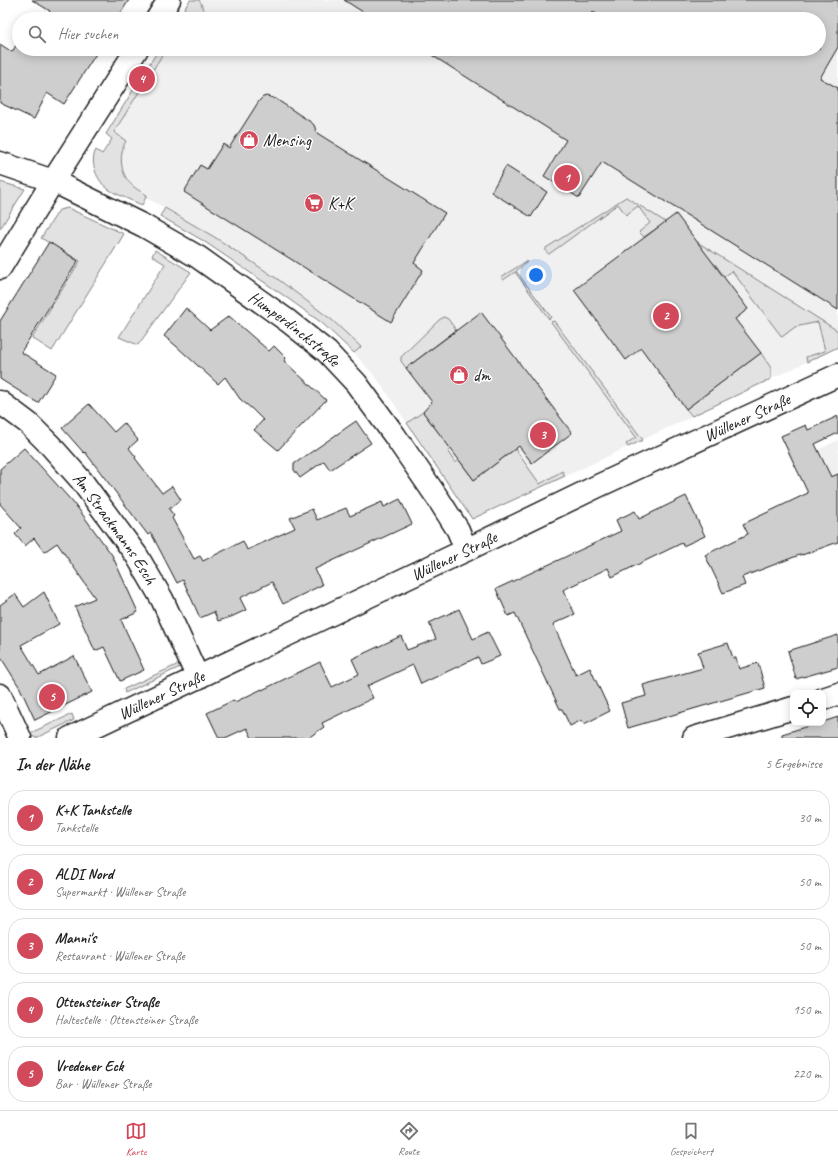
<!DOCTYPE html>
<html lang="de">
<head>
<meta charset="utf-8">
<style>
  body { margin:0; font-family:Caveat,sans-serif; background:#f6f6f6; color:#222 }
  .controls { position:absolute; right:12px; bottom:12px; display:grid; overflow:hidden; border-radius:8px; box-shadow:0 2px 10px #0003 }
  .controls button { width:36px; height:36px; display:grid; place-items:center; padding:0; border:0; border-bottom:1px solid #e0e0e0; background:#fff; color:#222; font:20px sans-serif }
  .you { position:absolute; left:536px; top:275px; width:14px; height:14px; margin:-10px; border:3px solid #fff; border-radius:50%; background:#1a73e8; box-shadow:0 0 0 6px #1a73e833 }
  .badge { display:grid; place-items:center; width:26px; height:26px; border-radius:50%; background:#d1495b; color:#fff; font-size:13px; font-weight:700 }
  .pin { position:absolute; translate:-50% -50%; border:2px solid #fff; box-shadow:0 1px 4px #0006 }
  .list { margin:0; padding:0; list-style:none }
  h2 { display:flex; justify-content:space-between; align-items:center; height:52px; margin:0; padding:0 16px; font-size:17px }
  h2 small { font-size:13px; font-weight:400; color:#767676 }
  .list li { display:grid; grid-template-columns:26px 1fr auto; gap:12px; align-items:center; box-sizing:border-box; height:56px; margin:0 8px 8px; padding:0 8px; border:1px solid #e0e0e0; border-radius:16px }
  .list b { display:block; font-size:15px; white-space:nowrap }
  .list p { margin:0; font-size:13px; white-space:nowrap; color:#767676 }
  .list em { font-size:13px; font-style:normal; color:#767676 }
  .icon { flex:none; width:22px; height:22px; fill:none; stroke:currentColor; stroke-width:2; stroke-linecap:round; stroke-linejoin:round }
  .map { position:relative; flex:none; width:838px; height:738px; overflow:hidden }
  .search { position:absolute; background:#fff; box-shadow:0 2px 10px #0003; left:12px; right:12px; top:12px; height:44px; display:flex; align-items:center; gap:10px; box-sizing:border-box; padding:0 14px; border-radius:22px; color:#767676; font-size:15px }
  .sheet { height:372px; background:#fff }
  nav { display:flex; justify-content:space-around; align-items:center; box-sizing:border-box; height:56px; border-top:1px solid #e0e0e0; background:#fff; font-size:11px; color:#767676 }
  nav a { display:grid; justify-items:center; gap:2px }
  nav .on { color:#d1495b }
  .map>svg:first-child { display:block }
  .built { fill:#f0f0f0 }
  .green { fill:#e2e2e2; stroke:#7f7f7f }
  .building { fill:#cecece; stroke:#1c1c1c }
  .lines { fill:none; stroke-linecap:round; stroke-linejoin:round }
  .street-casing { stroke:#1c1c1c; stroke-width:25 }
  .secondary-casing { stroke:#1c1c1c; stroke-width:25 }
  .street { stroke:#fff; stroke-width:22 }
  .secondary { stroke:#fff; stroke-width:22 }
  .labels { text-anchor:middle; stroke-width:3; stroke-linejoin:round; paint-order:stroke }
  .poi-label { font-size:17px; fill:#1c1c1c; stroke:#fff; text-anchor:start }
  .street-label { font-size:17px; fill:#1c1c1c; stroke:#fff }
</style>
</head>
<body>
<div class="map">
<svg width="838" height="738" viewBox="0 0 838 738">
  <rect width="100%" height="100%" fill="#fff"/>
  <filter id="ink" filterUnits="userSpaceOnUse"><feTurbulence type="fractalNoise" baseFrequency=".025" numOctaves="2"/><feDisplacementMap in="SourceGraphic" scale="8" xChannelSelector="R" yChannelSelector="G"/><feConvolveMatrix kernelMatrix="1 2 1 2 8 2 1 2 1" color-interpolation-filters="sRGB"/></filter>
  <g filter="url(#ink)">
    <g class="built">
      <polygon points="199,0 838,0 838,347 596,462 472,519 378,380 354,353 361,347 332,320 279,280 216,238 172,211 146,198 147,195 134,187 126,177 122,165 121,158 124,145 114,133 166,49 819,49 819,19 202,19 201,2"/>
      <polygon points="838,440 838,492 818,450"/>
    </g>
    <g class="green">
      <path d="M190 0H199C203 6 204 12 202 19H194L188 15 185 19H178Z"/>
      <path d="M159 49H166L114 132 126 141C118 155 120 176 134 187 138 190 143 193 147 195L142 205C133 201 115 194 108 189 97 181 89 162 96 150L102 154 112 139 106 134 135 87 138 89 143 81 140 79Z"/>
      <polygon points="0,182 25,189 0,229"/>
      <path d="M626 197 838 331V347L807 362 806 357 825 351 818 322 795 327 782 337 732 271 724 277 716 265 657 228 644 237 639 232 650 223 638 206 626 215 618 204 549 254C547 253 545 251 546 248Z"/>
      <polygon points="68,208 124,234 52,351 32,338 80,261 41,238 59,210"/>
      <polygon points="165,208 216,238 279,280 332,320 361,347 354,353 322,323 283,295 202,240 160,216"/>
      <polygon points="155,250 191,272 138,345 119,337 165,264 152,256"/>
      <polygon points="527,261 527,262 516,271 551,317 549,319 515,272 503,280 501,277"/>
      <polygon points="444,317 448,319 456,330 406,368 401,361 401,357 439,320"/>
      <polygon points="554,321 643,440 628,447 626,444 636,437 551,322"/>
      <polygon points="761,353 771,368 771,379 692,416 686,409"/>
      <polygon points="423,412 451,449 448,452 455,463 459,460 474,480 515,449 540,484 562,471 565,476 472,519 407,423"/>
      <polygon points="181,663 180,667 125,693 124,689"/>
      <polygon points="72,714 74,720 36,738 28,734"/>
    </g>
    <g class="building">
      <polygon points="32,0 129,0 117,19 45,19 50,11"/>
      <polygon points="344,0 838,0 838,47 820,78 838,88 838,310 602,162 579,198 544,176 566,140 422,49 819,49 819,19 606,19 593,12 589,19 374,19"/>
      <polygon points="18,42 19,43 19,49 99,49 64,104 47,93 34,119 0,103 0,44 12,52"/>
      <polygon points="267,96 276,99 312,123 314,125 317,133 445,213 414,263 423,270 391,322 184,192 200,165 207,169 223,144 229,148 259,101 263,97"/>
      <polygon points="506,166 547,192 531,217 491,192"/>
      <polygon points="676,214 748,309 735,319 761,353 686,409 641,348 626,360 574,290"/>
      <polygon points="49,242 78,261 21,352 56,374 38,403 0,379 0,321"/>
      <polygon points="186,308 210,330 229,316 269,351 274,346 286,358 284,361 326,400 278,450 254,430 263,420 252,409 240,399 225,377 218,384 175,345 164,336"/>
      <polygon points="481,312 572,433 532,463 519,446 474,480 423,412 432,402 406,368"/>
      <polygon points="89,404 114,432 124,423 138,440 129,448 136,457 135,458 162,493 172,486 181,500 169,509 174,516 172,518 194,559 200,556 203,561 243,541 247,550 295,528 290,518 312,509 317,520 346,508 350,516 382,502 384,507 400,499 412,524 315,569 322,585 283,604 272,582 240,598 246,610 231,617 218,621 214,612 200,618 183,580 177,583 151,533 148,535 85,452 84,453 62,428"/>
      <polygon points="838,416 838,433 815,444 831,477 838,474 838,542 802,555 802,554 742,577 745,585 723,593 705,555 748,534 743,524 808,493 781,436 806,425 808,430"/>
      <polygon points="356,421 371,443 330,470 324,461 300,478 294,470 294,464"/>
      <polygon points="24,448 77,507 112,555 138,612 121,620 144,670 120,681 104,647 95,651 75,607 95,598 57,543 44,552 34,538 25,546 15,534 21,528 0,504 0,469"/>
      <polygon points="686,496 705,536 683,546 682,543 612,577 608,568 563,590 575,614 553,624 576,675 590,668 610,711 584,724 582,720 570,726 562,709 560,709 515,613 508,616 496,589 621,531 616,520 635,511 639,519"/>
      <polygon points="44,592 59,624 21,645 39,675 74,656 92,692 35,720 20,688 0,656 0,605 15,594 24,607"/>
      <polygon points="459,609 473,639 488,632 500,656 481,664 478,657 421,684 413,665 367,686 373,698 322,723 324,727 308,738 252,738 247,728 225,738 219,738 207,713 234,700 235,702 262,689 262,690 320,662 332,687 359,674 352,659 401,636 407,650 436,639 429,623"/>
      <polygon points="838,635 838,667 796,679 788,651"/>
      <polygon points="728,643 733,658 736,658 739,669 758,663 765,688 628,728 621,703 646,696 643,685 703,668 698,652"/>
      <polygon points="838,717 838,738 782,738 782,734 818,723 823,723 823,722"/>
    </g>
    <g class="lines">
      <defs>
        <g id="street">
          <path id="s1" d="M0 163 53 181 144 226 198 257 288 321 327 352 356 383 395 436 439 500 458 530 466 550"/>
          <path id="s2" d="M0 402 28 423 50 445 81 480 137 556 162 599 198 678"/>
          <polyline points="0,695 20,738"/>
          <polyline points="823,699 838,694"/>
          <polyline points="694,738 793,708"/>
        </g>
        <g id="secondary">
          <polyline points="157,19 169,0"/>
          <polyline points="0,268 53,181 137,49"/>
          <path id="s3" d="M70 738 466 550 598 486 838 375"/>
        </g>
      </defs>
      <use href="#street" class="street-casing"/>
      <use href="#secondary" class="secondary-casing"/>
      <use href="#street" class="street"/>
      <use href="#secondary" class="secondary"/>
    </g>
  </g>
  <defs>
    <symbol id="shop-disc" viewBox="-11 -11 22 22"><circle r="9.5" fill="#d1495b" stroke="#fff"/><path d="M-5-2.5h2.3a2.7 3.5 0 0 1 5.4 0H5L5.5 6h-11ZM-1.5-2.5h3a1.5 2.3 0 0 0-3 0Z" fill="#fff"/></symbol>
    <symbol id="supermarket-disc" viewBox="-11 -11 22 22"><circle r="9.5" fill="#d1495b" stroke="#fff"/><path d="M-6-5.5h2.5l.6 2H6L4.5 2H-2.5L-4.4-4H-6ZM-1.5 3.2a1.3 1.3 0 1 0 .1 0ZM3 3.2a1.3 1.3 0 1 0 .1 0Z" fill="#fff"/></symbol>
  </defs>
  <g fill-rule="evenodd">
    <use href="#shop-disc" x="238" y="129" width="22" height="22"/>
    <use href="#supermarket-disc" x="303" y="192" width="22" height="22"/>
    <use href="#shop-disc" x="448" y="364" width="22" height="22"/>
  </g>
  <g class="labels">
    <g class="poi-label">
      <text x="263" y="146">Mensing</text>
      <text x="328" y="209">K+K</text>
      <text x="473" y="381">dm</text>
    </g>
    <g class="street-label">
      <text dy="6" stroke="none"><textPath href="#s1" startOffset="340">Humperdinckstraße</textPath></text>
      <text dy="6" stroke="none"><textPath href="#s3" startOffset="749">Wüllener Straße</textPath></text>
      <text dy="6" stroke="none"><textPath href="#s2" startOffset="172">Am Strackmanns Esch</textPath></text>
      <text dy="6" stroke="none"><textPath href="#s3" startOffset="425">Wüllener Straße</textPath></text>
      <text dy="6" stroke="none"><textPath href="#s3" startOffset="101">Wüllener Straße</textPath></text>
    </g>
  </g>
</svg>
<div class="controls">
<button><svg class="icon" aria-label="locate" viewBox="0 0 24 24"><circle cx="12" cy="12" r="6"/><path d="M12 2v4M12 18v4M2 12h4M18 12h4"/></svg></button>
</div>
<div class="you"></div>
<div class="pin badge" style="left:567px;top:178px">1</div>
<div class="pin badge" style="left:666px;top:316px">2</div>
<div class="pin badge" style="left:543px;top:435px">3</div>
<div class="pin badge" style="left:142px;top:79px">4</div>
<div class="pin badge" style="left:52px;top:697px">5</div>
<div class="search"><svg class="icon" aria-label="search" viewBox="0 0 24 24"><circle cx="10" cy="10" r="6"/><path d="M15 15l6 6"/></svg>Hier suchen</div>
</div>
<section class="sheet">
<h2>In der Nähe<small>5 Ergebnisse</small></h2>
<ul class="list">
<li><span class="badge">1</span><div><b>K+K Tankstelle</b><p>Tankstelle</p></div><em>30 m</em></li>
<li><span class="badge">2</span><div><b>ALDI Nord</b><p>Supermarkt · Wüllener Straße</p></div><em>50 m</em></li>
<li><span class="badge">3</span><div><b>Manni's</b><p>Restaurant · Wüllener Straße</p></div><em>50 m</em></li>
<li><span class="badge">4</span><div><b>Ottensteiner Straße</b><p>Haltestelle · Ottensteiner Straße</p></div><em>150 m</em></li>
<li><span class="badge">5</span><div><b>Vredener Eck</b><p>Bar · Wüllener Straße</p></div><em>220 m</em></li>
</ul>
</section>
<nav>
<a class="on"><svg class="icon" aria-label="map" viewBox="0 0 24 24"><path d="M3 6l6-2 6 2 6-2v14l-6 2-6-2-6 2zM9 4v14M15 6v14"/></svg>Karte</a>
<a><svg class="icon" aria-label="directions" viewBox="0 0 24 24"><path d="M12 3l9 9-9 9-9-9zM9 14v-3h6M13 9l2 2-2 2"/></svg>Route</a>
<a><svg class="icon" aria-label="saved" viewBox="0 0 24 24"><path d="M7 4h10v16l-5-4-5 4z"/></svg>Gespeichert</a>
</nav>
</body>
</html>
